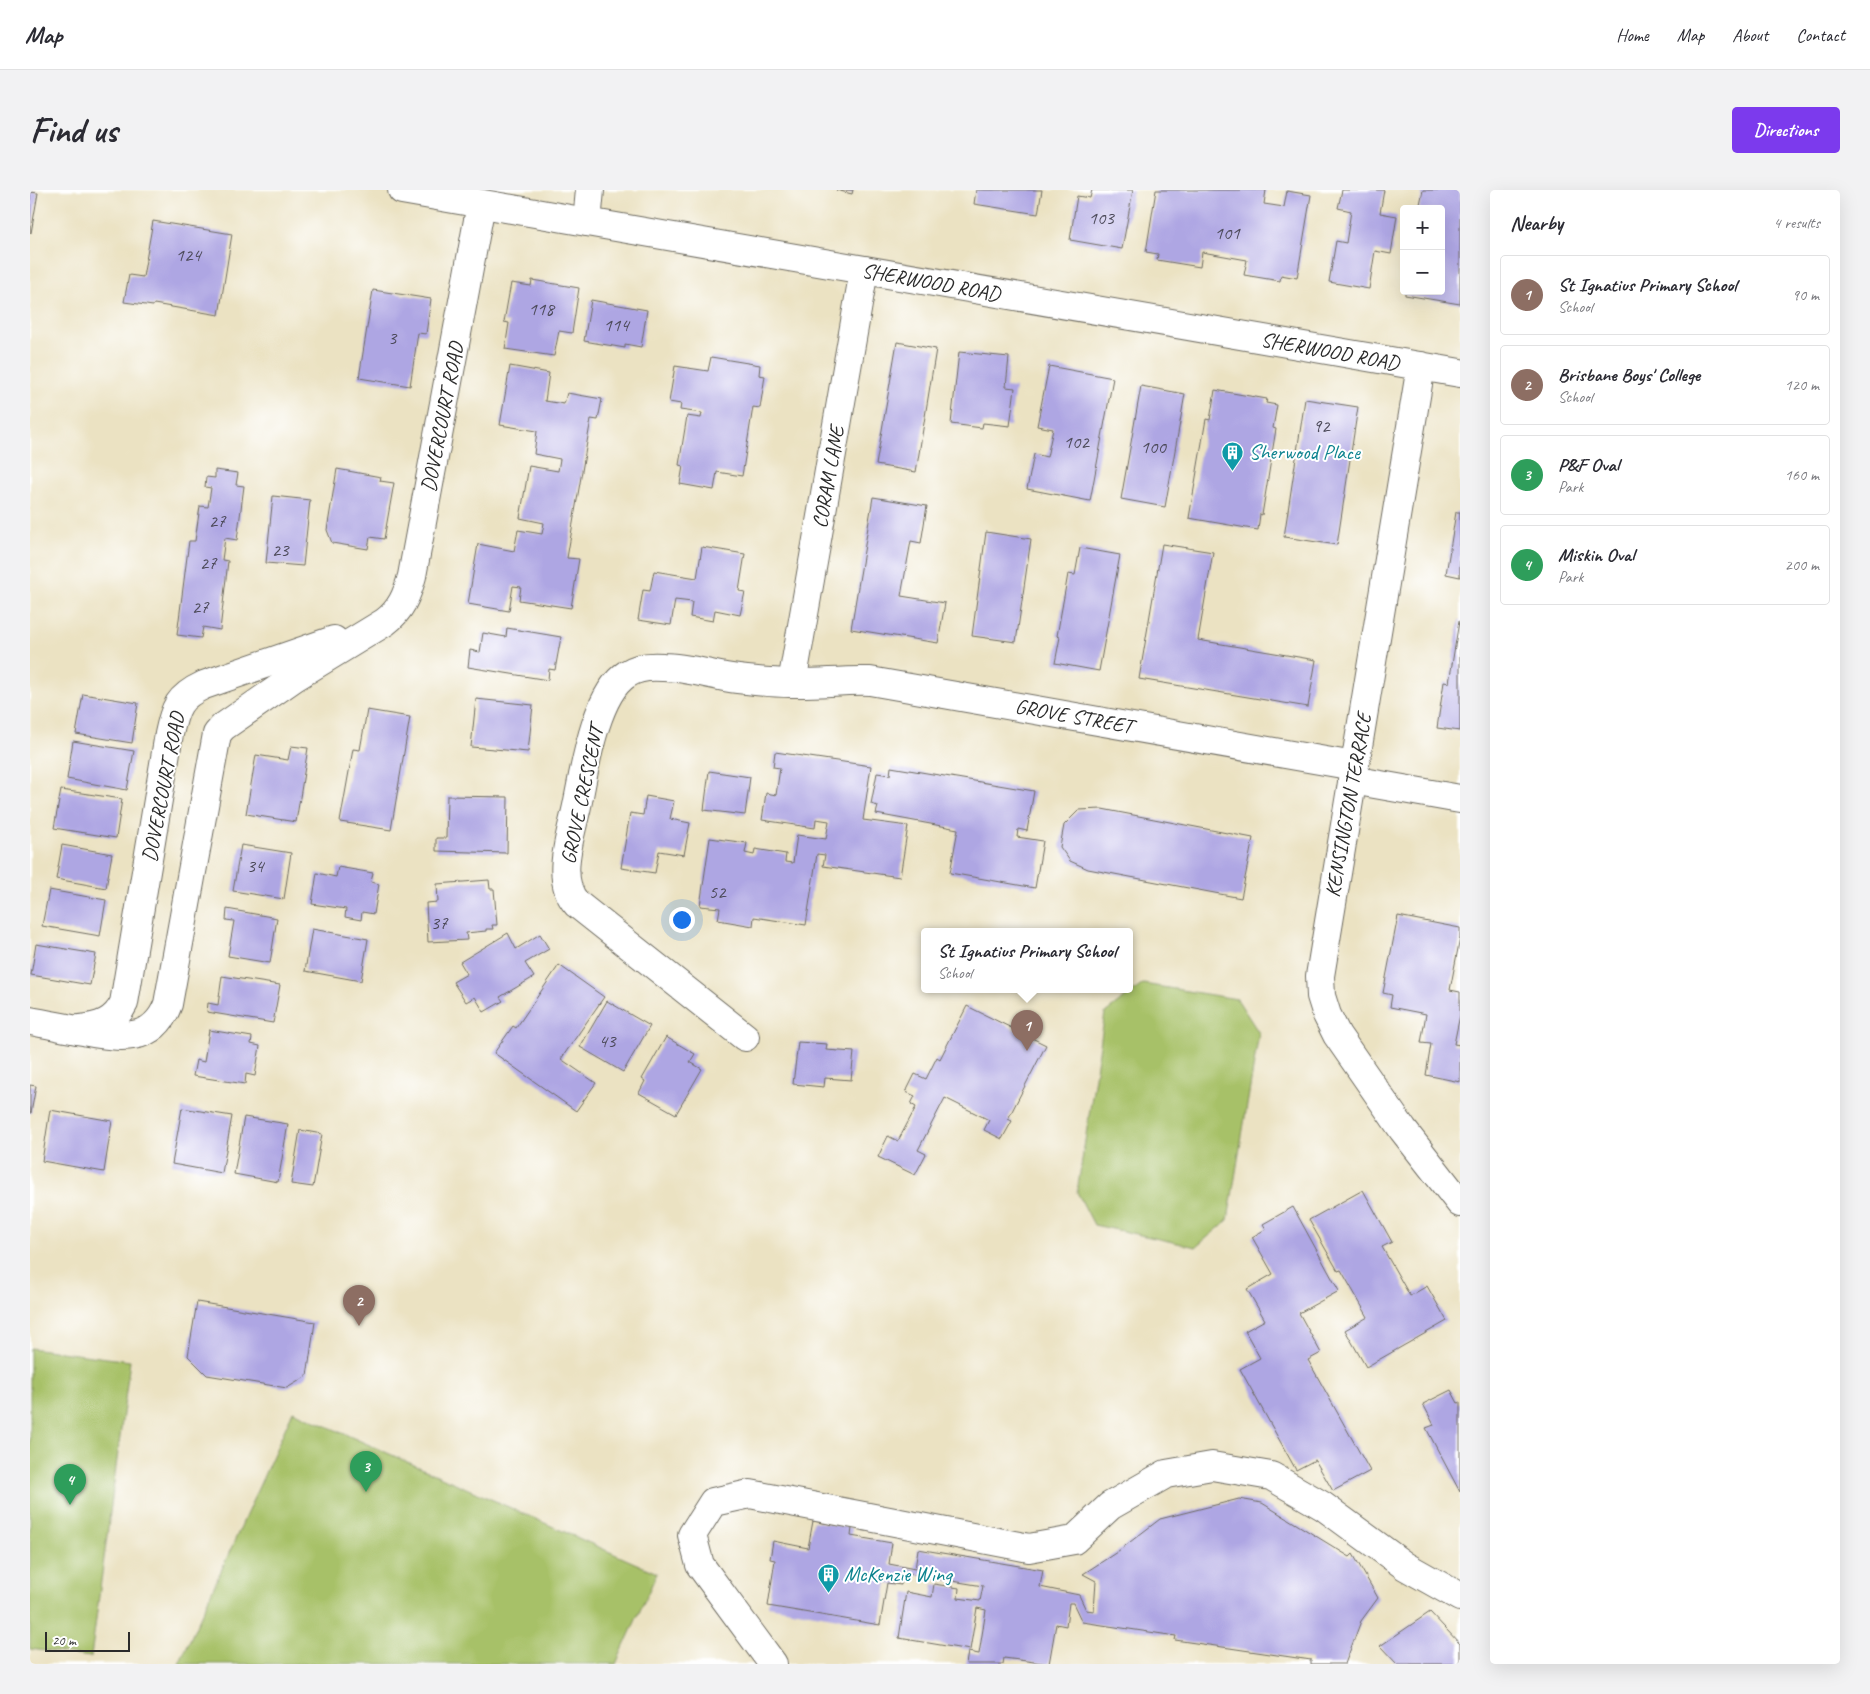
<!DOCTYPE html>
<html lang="en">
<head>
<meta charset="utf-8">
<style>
  body { margin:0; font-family:Caveat,sans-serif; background:#f2f2f3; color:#2b2b33 }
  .controls { position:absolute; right:15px; top:15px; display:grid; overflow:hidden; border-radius:5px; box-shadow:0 5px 20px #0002 }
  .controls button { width:45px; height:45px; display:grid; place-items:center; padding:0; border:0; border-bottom:1px solid #e1e1e2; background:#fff; color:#2b2b33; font:25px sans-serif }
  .scale { position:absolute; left:15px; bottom:12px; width:85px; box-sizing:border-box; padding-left:5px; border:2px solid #2b2b2b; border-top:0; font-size:14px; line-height:18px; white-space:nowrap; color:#2b2b2b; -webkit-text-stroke:4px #fff; paint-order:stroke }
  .you { position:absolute; left:651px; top:729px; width:18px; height:18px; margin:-12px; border:4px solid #fff; border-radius:50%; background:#1a73e8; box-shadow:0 0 0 8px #1a73e833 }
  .badge { display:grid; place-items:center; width:32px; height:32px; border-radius:50%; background:#7c3aed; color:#fff; font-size:16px; font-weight:700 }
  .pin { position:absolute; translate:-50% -41px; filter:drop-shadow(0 1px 2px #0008) }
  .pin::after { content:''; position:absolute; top:26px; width:18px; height:15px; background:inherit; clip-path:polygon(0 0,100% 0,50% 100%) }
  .popup { position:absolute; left:891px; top:738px; width:212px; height:65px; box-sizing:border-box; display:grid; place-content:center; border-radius:5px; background:#fff; filter:drop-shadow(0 1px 4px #0005); font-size:16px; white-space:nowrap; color:#7c7c81 }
  .popup b { font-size:19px; color:#2b2b33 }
  .popup::after { content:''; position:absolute; left:50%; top:100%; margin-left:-10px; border:10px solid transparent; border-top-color:#fff }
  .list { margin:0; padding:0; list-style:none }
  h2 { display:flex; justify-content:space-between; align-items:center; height:65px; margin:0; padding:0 20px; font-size:21px }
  h2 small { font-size:16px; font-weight:400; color:#7c7c81 }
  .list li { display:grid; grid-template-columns:32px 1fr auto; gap:15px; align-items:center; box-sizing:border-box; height:80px; margin:0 10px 10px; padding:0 10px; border:1px solid #e1e1e2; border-radius:5px }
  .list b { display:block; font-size:19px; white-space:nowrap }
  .list p { margin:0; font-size:16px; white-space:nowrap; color:#7c7c81 }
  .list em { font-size:16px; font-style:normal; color:#7c7c81 }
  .map { position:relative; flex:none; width:1430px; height:1474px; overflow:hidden; border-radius:5px }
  header { display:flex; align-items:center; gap:30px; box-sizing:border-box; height:70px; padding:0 25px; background:#fff; border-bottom:1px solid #e1e1e2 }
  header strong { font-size:24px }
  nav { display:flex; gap:28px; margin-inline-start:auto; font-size:18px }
  .intro { display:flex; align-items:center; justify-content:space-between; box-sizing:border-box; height:120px; padding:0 30px }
  h1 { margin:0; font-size:35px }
  .button { padding:12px 22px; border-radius:5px; background:#7c3aed; color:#fff; font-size:18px; font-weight:700 }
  main { display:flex; gap:30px; padding:0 30px }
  aside { flex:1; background:#fff; border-radius:5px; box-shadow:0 5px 20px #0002 }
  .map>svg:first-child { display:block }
  .green { fill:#a7c167; stroke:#697649 }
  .building { fill:#aea6e3 }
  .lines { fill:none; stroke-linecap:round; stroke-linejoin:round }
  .minor-casing { stroke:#6e6b60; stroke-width:30 }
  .major-casing { stroke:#6e6b60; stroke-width:30 }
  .minor { stroke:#fff; stroke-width:28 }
  .major { stroke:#fff; stroke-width:28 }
  .labels { text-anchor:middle; stroke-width:4; stroke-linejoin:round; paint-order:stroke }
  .number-label { font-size:19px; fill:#4c4a59 }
  .street-label { font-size:21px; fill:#2b2b2b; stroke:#fff }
  .culture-label { font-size:21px; fill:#0d838f; stroke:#fff; text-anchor:start }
</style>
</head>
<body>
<header>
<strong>Map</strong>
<nav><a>Home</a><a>Map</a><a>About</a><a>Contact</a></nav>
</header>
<div class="intro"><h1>Find us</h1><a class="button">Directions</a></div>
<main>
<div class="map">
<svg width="1430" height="1474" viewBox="0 0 1430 1474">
  <rect width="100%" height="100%" fill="#fff"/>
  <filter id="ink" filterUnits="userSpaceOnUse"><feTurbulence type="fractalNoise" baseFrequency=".02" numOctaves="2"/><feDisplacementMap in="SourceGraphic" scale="10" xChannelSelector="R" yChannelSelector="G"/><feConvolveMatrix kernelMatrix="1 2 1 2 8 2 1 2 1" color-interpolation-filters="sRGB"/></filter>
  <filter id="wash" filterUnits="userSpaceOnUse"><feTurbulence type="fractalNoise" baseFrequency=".0096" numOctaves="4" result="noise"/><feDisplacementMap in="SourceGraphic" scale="20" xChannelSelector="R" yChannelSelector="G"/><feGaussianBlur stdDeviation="1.12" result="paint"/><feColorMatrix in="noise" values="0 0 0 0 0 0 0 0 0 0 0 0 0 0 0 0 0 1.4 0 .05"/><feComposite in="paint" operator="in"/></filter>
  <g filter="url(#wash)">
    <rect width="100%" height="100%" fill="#ebe2c2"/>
    <g class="green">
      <polygon points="1113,794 1207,809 1229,843 1198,1030 1166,1057 1064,1035 1047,1002 1075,823"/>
      <polygon points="0,1158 100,1171 61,1467 0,1459"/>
      <polygon points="263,1221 627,1383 586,1474 149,1474"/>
    </g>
    <g id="blocks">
      <g class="building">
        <polygon points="806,0 823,0 822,4"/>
        <polygon points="946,0 1012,0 1008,24 944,14"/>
        <polygon points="1062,0 1103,0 1092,59 1040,50 1047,6 1060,8"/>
        <polygon points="1126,0 1236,0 1234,14 1254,17 1257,1 1281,5 1267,88 1251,85 1250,91 1214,85 1217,70 1172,62 1170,77 1127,70 1128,64 1116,62"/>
        <polygon points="1312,0 1354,0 1350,23 1367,26 1361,64 1345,61 1339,99 1299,92 1306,51 1316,53 1321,21 1308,18"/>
        <polygon points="1393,0 1430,0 1430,114 1375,105 1375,101 1411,101 1411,19 1389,19"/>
        <polygon points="0,2 8,3 1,43 0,42"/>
        <polygon points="123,31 202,44 189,125 124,114 123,116 94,112 99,85 113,87"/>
        <polygon points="502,90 549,98 542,143 529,141 524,166 475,159 479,133 474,132 481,93 501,96"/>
        <polygon points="343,100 401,109 396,144 388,143 380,196 329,188"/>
        <polygon points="561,110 617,120 611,157 595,154 595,158 554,151"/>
        <polygon points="867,152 906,159 886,282 846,275"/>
        <polygon points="929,162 979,167 976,197 985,198 980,236 953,233 952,238 921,234"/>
        <polygon points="681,167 730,175 729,185 735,186 730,218 723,217 712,286 687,282 684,300 650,294 653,276 649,275 657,226 671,228 672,223 650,220 651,214 639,212 645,176 678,181"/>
        <polygon points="480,176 519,183 515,211 534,214 537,203 572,209 568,230 561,229 537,368 549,369 541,418 489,410 491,397 483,396 479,421 438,414 448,354 484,361 488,340 512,344 514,333 490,328 499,276 528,281 530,269 504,264 507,241 470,235"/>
        <polygon points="1019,176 1083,188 1060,311 997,299 1004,264 1017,267 1023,239 1007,236"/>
        <polygon points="1111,196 1155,204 1135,317 1091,309"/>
        <polygon points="1185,200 1237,209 1236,213 1247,215 1243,238 1246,239 1232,325 1230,324 1228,340 1159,328 1176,229 1180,230"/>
        <polygon points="1275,209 1328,217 1307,355 1254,347"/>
        <polygon points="307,279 351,287 350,291 364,293 354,349 340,347 338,359 302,353 297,340"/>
        <polygon points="185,280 208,283 206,295 214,296 207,350 195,348 192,370 198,371 190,440 173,437 171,448 147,445 159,351 165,351 170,316 178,317 181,298 175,297 176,287 185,288"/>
        <polygon points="243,306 280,310 273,376 236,373"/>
        <polygon points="843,307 897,316 891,353 881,351 871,406 915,413 908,453 821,439"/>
        <polygon points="1426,322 1430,322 1430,387 1416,384"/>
        <polygon points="956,342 1001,349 986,452 942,446"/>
        <polygon points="1132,354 1183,362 1168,450 1286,470 1278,517 1109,489"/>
        <polygon points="672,357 715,364 709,401 715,402 710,425 685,420 683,431 660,427 662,412 645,410 641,435 608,430 613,400 620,401 624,381 667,388"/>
        <polygon points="1050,358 1090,365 1069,481 1025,473 1030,447 1027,446 1038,384 1045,385"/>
        <polygon points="1429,431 1430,431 1430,541 1407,538 1414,492 1419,493"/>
        <polygon points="477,438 531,447 525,480 519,479 518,490 438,477 440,460 450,462 453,443 476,447"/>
        <polygon points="53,504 108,513 102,553 46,544"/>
        <polygon points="446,509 503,515 498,562 441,557"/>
        <polygon points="337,520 380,527 361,640 310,632 323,559 330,560"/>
        <polygon points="43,551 104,561 97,600 37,589"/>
        <polygon points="261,556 278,558 266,632 216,624 226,565 258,570"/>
        <polygon points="745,562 841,576 833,630 878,636 870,687 793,676 795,665 787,664 776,735 724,727 723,736 688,730 690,718 670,716 680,648 717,653 715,663 724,665 725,659 756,664 755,672 763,673 767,645 796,649 799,631 786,629 785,638 732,630 736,603 746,605 750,578 743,577"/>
        <polygon points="861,577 1004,601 997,641 988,639 987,647 1013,651 1005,698 920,683 928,639 846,624 848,616 841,614 847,583 860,585"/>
        <polygon points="679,581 720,587 715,625 674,620"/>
        <polygon points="31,600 92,609 86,648 24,638"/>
        <polygon points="417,606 478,607 477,663 406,661 406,648 416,648"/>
        <polygon points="616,606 644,611 640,629 660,633 654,665 629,661 625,683 591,678 600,623 613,625"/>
        <polygon points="1072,619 1223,648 1211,708 1058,679 1040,671 1030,657 1034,635 1049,620"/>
        <polygon points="32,655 82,664 76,698 26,689"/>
        <polygon points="211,655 261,663 254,709 203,701"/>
        <polygon points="308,677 343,683 341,692 349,694 344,724 332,722 331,730 315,727 316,719 282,714 287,683 306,687"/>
        <polygon points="459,690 460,699 464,699 467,735 462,735 463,739 456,739 456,741 436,743 437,750 398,752 396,713 408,712 407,694"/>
        <polygon points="19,700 76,710 70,746 12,736"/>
        <polygon points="197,719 247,728 240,773 198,766 204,731 196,730"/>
        <polygon points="1368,726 1430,738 1430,748 1420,800 1430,802 1430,825 1424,854 1430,855 1430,892 1396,885 1401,854 1391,853 1396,824 1360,817 1362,805 1353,803"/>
        <polygon points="282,739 338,749 331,791 275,781"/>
        <polygon points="478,743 486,759 510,744 519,759 495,773 504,787 470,807 473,811 454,822 445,807 436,812 423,792 437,784 430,772"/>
        <polygon points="6,754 66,764 60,795 1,785"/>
        <polygon points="529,775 574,807 531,869 566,893 546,921 464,863 483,836 486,838"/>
        <polygon points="192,786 250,795 243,833 177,822 178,813 188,815"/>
        <polygon points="577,811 620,836 593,882 550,857"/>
        <polygon points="937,816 1016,855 978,929 982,931 972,949 954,940 959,930 915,908 888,960 896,964 885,985 848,967 858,946 868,951 886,917 881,914 885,906 876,902 885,884 896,889 907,867 910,869"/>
        <polygon points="179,840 222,847 221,854 230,856 225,886 216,884 215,894 163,886 166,870 174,872"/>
        <polygon points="636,847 665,864 660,872 672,879 646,924 609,903 615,891 612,889"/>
        <polygon points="768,852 797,854 796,860 824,862 821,890 795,888 794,897 763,894"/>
        <polygon points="0,895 6,896 1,923 0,923"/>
        <polygon points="152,918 202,926 192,983 142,974"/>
        <polygon points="20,920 82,931 74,982 12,971"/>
        <polygon points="214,927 258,934 248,992 204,984"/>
        <polygon points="270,940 292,944 283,997 261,994"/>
        <polygon points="1333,1000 1362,1052 1352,1057 1380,1106 1397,1096 1417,1131 1336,1177 1315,1140 1338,1127 1311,1080 1308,1081 1279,1030"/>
        <polygon points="1263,1017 1309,1101 1269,1123 1291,1163 1278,1170 1340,1281 1303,1301 1285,1270 1266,1280 1210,1179 1230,1168 1215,1141 1235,1130 1217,1099 1243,1084 1222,1047 1236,1039 1233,1034"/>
        <polygon points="167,1112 285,1132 277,1186 257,1198 177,1185 158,1166"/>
        <polygon points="1421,1200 1428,1213 1430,1212 1430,1302 1396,1238 1404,1235 1393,1214"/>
        <polygon points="1209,1309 1232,1313 1320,1367 1323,1364 1348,1408 1331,1431 1315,1474 1281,1474 1281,1470 1145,1450 1146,1446 1052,1432 1043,1413 1039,1413 1036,1436 1026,1434 1019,1474 974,1468 973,1474 936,1474 938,1462 949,1464 956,1420 947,1418 940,1460 869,1448 876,1402 902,1407 904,1394 929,1398 928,1408 950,1411 953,1396 873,1383 871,1395 857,1393 850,1435 738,1416 745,1370 740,1369 743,1351 778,1358 783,1331 822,1338 821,1346 862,1353 859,1374 885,1379 888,1359 1013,1380 1010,1397 1049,1405 1056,1420 1064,1421 1066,1391 1053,1384 1087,1362 1130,1329"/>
        <polygon points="1400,1422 1430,1454 1430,1474 1367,1474 1350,1456"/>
      </g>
    </g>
  </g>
  <g filter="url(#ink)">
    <use href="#blocks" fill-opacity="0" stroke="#6e6b60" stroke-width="1"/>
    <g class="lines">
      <defs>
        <g id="minor">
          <polyline points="372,0 557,32"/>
          <polyline points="1391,176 1290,786 1291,806 1297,825 1307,845 1373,940 1430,1013"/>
          <polyline points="762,493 834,80"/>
          <polyline points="1322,590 1430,609"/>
          <path d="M0 831C18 834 35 838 53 841 87 847 123 855 138 814L187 544 193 537 265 487 355 432C371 420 377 405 382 386L451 14"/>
          <path d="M50 839C70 837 85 832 94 813L139 544C145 517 148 507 174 495L304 450"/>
          <path d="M715 847 547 714C524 690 541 645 547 616 554 582 565 504 597 484 607 477 621 476 633 477 658 477 683 486 708 489 725 491 743 493 761 493 787 494 813 490 840 491L1324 576"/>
          <polyline points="743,1474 670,1375 662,1345 683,1312 720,1304 999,1358 1044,1350 1080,1316 1136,1284 1182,1276 1241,1286 1293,1316 1375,1376 1430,1407"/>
        </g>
        <polyline id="major" points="560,0 557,32 1430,183"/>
      </defs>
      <use href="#minor" class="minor-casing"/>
      <use href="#major" class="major-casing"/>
      <use href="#minor" class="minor"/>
      <use href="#major" class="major"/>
    </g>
  </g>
  <defs>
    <symbol id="building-pin" viewBox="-11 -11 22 30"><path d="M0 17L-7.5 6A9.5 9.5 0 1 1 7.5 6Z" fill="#0f9aa8" stroke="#fff"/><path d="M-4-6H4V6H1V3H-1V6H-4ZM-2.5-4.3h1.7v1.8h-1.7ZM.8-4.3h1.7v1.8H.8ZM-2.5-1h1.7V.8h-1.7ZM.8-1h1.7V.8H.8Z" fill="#fff"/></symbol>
  </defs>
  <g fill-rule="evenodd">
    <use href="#building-pin" x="1190" y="250" width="25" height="34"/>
    <use href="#building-pin" x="786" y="1372" width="25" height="34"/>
  </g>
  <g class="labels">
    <g class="number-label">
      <text x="1071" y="34">103</text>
      <text x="1197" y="49">101</text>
      <text x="158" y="71">124</text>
      <text x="511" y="125">118</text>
      <text x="586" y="141">114</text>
      <text x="362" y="154">3</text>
      <text x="1291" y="242">92</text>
      <text x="1046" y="258">102</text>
      <text x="1123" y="263">100</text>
      <text x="187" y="337">27</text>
      <text x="250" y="366">23</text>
      <text x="178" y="379">27</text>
      <text x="170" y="423">27</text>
      <text x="225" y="682">34</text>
      <text x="687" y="708">52</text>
      <text x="409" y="739">37</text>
      <text x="577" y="857">43</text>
    </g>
    <g class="street-label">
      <text transform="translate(901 92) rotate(10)" y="7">SHERWOOD ROAD</text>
      <text transform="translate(1300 161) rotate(10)" y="7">SHERWOOD ROAD</text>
      <text transform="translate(412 227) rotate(-79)" y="7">DOVERCOURT ROAD</text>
      <text transform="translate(798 287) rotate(-80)" y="7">CORAM LANE</text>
      <text transform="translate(1044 526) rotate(10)" y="7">GROVE STREET</text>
      <text transform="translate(133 597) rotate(-79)" y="7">DOVERCOURT ROAD</text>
      <text transform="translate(552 605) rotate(-78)" y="7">GROVE CRESCENT</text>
      <text transform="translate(1318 615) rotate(-80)" y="7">KENSINGTON TERRACE</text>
    </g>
    <g class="culture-label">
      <text x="1219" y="269">Sherwood Place</text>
      <text x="814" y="1391">McKenzie Wing</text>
    </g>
  </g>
</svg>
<div class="controls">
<button>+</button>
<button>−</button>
</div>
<div class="scale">20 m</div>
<div class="you"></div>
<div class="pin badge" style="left:997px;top:861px;background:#8d6e63">1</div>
<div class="popup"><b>St Ignatius Primary School</b>School</div>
<div class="pin badge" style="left:329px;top:1136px;background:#8d6e63">2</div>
<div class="pin badge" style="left:336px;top:1302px;background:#2e9e5b">3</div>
<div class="pin badge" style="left:40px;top:1315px;background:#2e9e5b">4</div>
</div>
<aside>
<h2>Nearby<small>4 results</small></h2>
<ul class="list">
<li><span class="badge" style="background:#8d6e63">1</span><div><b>St Ignatius Primary School</b><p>School</p></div><em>90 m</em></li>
<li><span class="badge" style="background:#8d6e63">2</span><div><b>Brisbane Boys' College</b><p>School</p></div><em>120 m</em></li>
<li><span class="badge" style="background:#2e9e5b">3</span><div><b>P&amp;F Oval</b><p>Park</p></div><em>160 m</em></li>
<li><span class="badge" style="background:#2e9e5b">4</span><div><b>Miskin Oval</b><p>Park</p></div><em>200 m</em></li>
</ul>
</aside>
</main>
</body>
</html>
